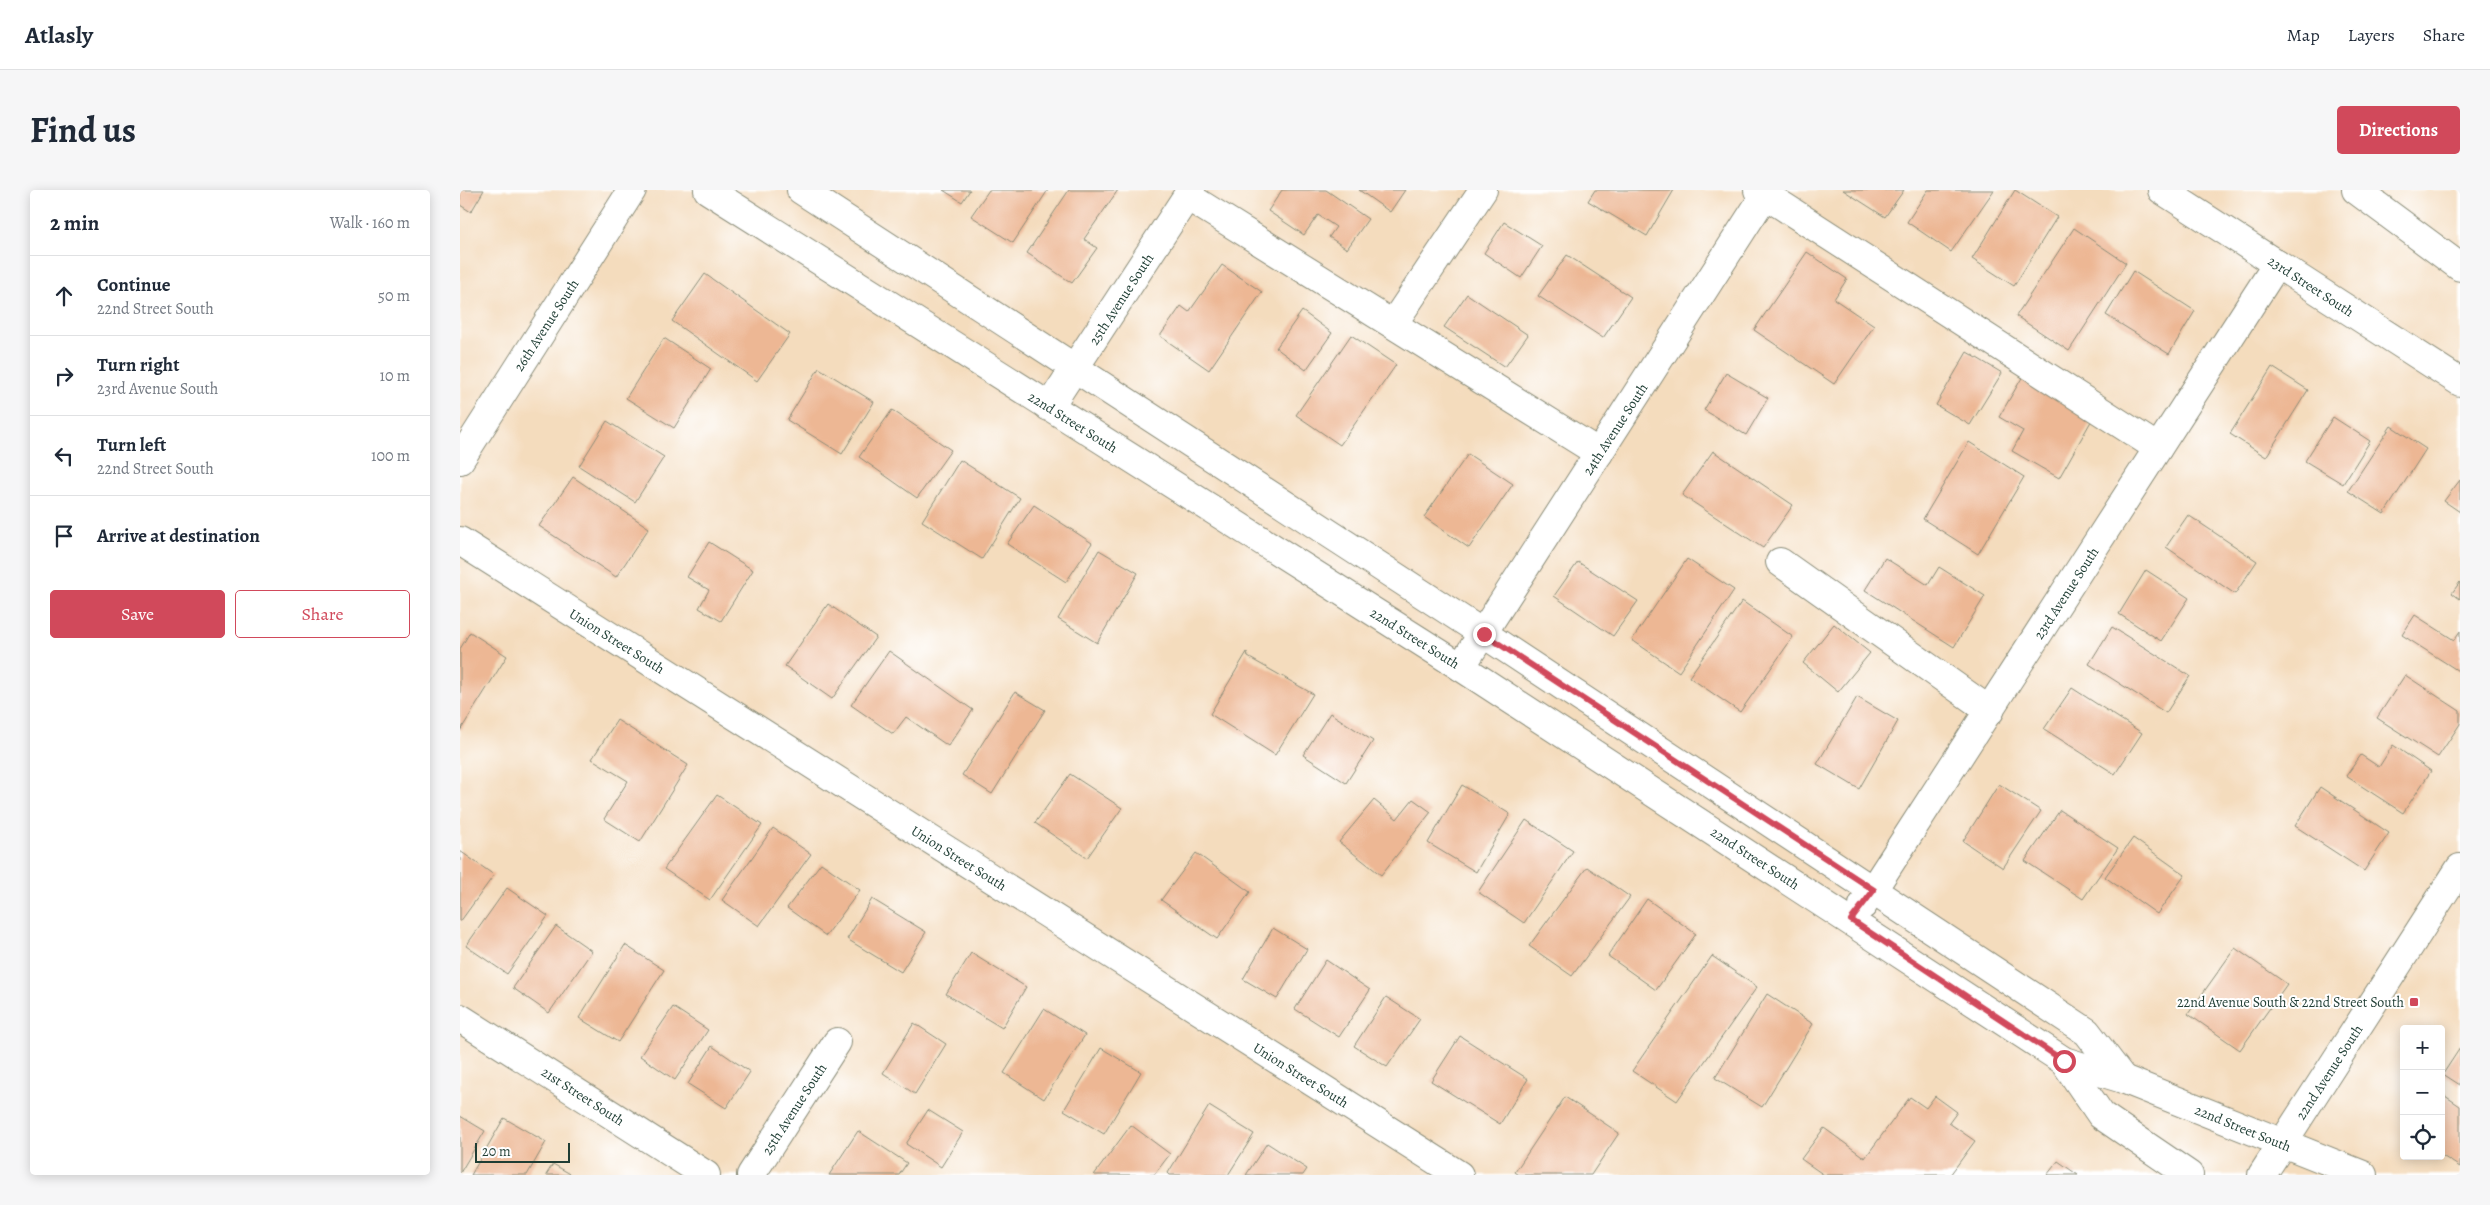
<!DOCTYPE html>
<html lang="en">
<head>
<meta charset="utf-8">
<style>
  body { margin:0; font-family:Alegreya,serif; background:#f6f6f7; color:#1f2937 }
  .controls { position:absolute; right:15px; bottom:15px; display:grid; overflow:hidden; border-radius:5px; box-shadow:0 2px 12px #0003 }
  .controls button { width:45px; height:45px; display:grid; place-items:center; padding:0; border:0; border-bottom:1px solid #e0e1e3; background:#fff; color:#1f2937; font:25px sans-serif }
  .scale { position:absolute; left:15px; bottom:12px; width:95px; box-sizing:border-box; padding-left:5px; border:2px solid #1f3d34; border-top:0; font-size:14px; line-height:18px; white-space:nowrap; color:#1f3d34; -webkit-text-stroke:4px #fff; paint-order:stroke }
  .stop { position:absolute; width:15px; height:15px; margin:-11px; border:4px solid #d1495b; border-radius:50%; background:#fff }
  .stop.end { background:#d1495b; border-color:#fff; box-shadow:0 1px 5px #0008 }
  .list { margin:0; padding:0; list-style:none }
  h2 { display:flex; justify-content:space-between; align-items:center; height:65px; margin:0; padding:0 20px; font-size:21px }
  h2 small { font-size:16px; font-weight:400; color:#747a83 }
  .list li { display:grid; grid-template-columns:32px 1fr auto; gap:15px; align-items:center; box-sizing:border-box; height:80px; padding:0 20px; border-top:1px solid #e0e1e3 }
  .list b { display:block; font-size:19px; white-space:nowrap }
  .list p { margin:0; font-size:16px; white-space:nowrap; color:#747a83 }
  .list em { font-size:16px; font-style:normal; color:#747a83 }
  .actions { display:flex; gap:10px; padding:15px 20px }
  .actions a { flex:1; padding:11px 0; border:1px solid #d1495b; border-radius:5px; text-align:center; font-size:18px; color:#d1495b }
  .actions .main { background:#d1495b; color:#fff }
  .icon { flex:none; width:28px; height:28px; fill:none; stroke:currentColor; stroke-width:2; stroke-linecap:round; stroke-linejoin:round }
  .map { position:relative; flex:none; width:2000px; height:985px; overflow:hidden; border-radius:5px }
  header { display:flex; align-items:center; gap:30px; box-sizing:border-box; height:70px; padding:0 25px; background:#fff; border-bottom:1px solid #e0e1e3 }
  header strong { font-size:24px }
  nav { display:flex; gap:28px; margin-inline-start:auto; font-size:18px }
  .intro { display:flex; align-items:center; justify-content:space-between; box-sizing:border-box; height:120px; padding:0 30px }
  h1 { margin:0; font-size:35px }
  .button { padding:12px 22px; border-radius:5px; background:#d1495b; color:#fff; font-size:18px; font-weight:700 }
  main { display:flex; gap:30px; padding:0 30px }
  aside { flex:1; background:#fff; border-radius:5px; box-shadow:0 2px 12px #0003 }
  .map>svg:first-child { display:block }
  .building { fill:#edb794 }
  .lines { fill:none; stroke-linecap:round; stroke-linejoin:round }
  .minor-casing { stroke:#8a8c78; stroke-width:30 }
  .major-casing { stroke:#8a8c78; stroke-width:30 }
  .minor { stroke:#fff; stroke-width:28 }
  .major { stroke:#fff; stroke-width:28 }
  .route { stroke:#d1495b; stroke-width:6 }
  .poi-dot { fill:#d1495b; stroke:#fff; stroke-width:2 }
  .labels { text-anchor:middle; stroke-width:4; stroke-linejoin:round; paint-order:stroke }
  .street-label { font-size:14px; fill:#1f3d34; stroke:#fff }
  .poi-label { font-size:14px; fill:#1f3d34; stroke:#fff; text-anchor:end }
</style>
</head>
<body>
<header>
<strong>Atlasly</strong>
<nav><a>Map</a><a>Layers</a><a>Share</a></nav>
</header>
<div class="intro"><h1>Find us</h1><a class="button">Directions</a></div>
<main>
<aside>
<h2>2 min<small>Walk · 160 m</small></h2>
<ul class="list">
<li><svg class="icon" aria-label="ahead" viewBox="0 0 24 24"><path d="M12 20V5M6 11l6-6 6 6"/></svg><div><b>Continue</b><p>22nd Street South</p></div><em>50 m</em></li>
<li><svg class="icon" aria-label="right" viewBox="0 0 24 24"><path d="M7 20v-9h11M14 6l5 5-5 5"/></svg><div><b>Turn right</b><p>23rd Avenue South</p></div><em>10 m</em></li>
<li><svg class="icon" aria-label="left" viewBox="0 0 24 24"><path d="M17 20v-9H6M10 6l-5 5 5 5"/></svg><div><b>Turn left</b><p>22nd Street South</p></div><em>100 m</em></li>
<li><svg class="icon" aria-label="arrive" viewBox="0 0 24 24"><path d="M6 21V4h12l-3 4 3 4H6"/></svg><div><b>Arrive at destination</b></div></li>
</ul>
<div class="actions"><a class="main">Save</a><a>Share</a></div>
</aside>
<div class="map">
<svg width="2000" height="985" viewBox="0 0 2000 985">
  <rect width="100%" height="100%" fill="#fff"/>
  <filter id="ink" filterUnits="userSpaceOnUse"><feTurbulence type="fractalNoise" baseFrequency=".02" numOctaves="2"/><feDisplacementMap in="SourceGraphic" scale="10" xChannelSelector="R" yChannelSelector="G"/><feConvolveMatrix kernelMatrix="1 2 1 2 8 2 1 2 1" color-interpolation-filters="sRGB"/></filter>
  <filter id="wash" filterUnits="userSpaceOnUse"><feTurbulence type="fractalNoise" baseFrequency=".0096" numOctaves="4" result="noise"/><feDisplacementMap in="SourceGraphic" scale="20" xChannelSelector="R" yChannelSelector="G"/><feGaussianBlur stdDeviation="1.12" result="paint"/><feColorMatrix in="noise" values="0 0 0 0 0 0 0 0 0 0 0 0 0 0 0 0 0 1.4 0 .05"/><feComposite in="paint" operator="in"/></filter>
  <g filter="url(#wash)">
    <rect width="100%" height="100%" fill="#f4dcbd"/>
    <g id="blocks">
      <g class="building">
        <polygon points="0,0 24,0 11,22 0,15"/>
        <polygon points="483,0 510,0 502,12"/>
        <polygon points="529,0 588,0 553,53 511,26"/>
        <polygon points="609,0 658,0 624,49 637,58 612,93 567,63"/>
        <polygon points="822,0 866,0 908,29 887,59 869,47 876,37 858,25 844,45 808,21"/>
        <polygon points="899,0 945,0 930,22"/>
        <polygon points="1135,0 1214,0 1187,46 1128,11"/>
        <polygon points="1383,0 1444,0 1425,27"/>
        <polygon points="1468,0 1534,0 1491,62 1447,32"/>
        <polygon points="1555,0 1597,27 1554,96 1512,69"/>
        <polygon points="1044,32 1082,56 1061,88 1024,63"/>
        <polygon points="1614,38 1666,73 1609,161 1556,126"/>
        <polygon points="1347,62 1387,89 1374,109 1414,136 1374,194 1294,140"/>
        <polygon points="1107,65 1171,107 1143,148 1078,106"/>
        <polygon points="762,75 802,102 749,180 700,146 721,116 729,122"/>
        <polygon points="1673,81 1735,121 1709,164 1646,125"/>
        <polygon points="245,84 330,144 297,191 212,131"/>
        <polygon points="1007,104 1068,145 1045,177 984,137"/>
        <polygon points="842,121 872,143 846,180 816,158"/>
        <polygon points="891,145 936,175 880,255 836,225"/>
        <polygon points="204,148 251,179 214,238 166,208"/>
        <polygon points="1507,162 1542,183 1510,235 1476,215"/>
        <polygon points="1812,177 1848,200 1806,267 1770,244"/>
        <polygon points="359,178 414,212 382,264 327,230"/>
        <polygon points="1266,183 1308,208 1286,245 1244,220"/>
        <polygon points="1563,186 1634,226 1599,288 1552,261 1563,241 1539,227"/>
        <polygon points="432,220 491,260 457,308 399,267"/>
        <polygon points="1873,227 1910,251 1883,294 1845,271"/>
        <polygon points="147,231 204,267 175,312 119,276"/>
        <polygon points="1931,236 1966,259 1924,324 1888,301"/>
        <polygon points="1509,252 1564,287 1518,364 1463,329"/>
        <polygon points="1253,261 1333,315 1303,358 1222,305"/>
        <polygon points="1008,264 1053,294 1009,358 964,327"/>
        <polygon points="500,270 560,308 522,369 462,331"/>
        <polygon points="113,287 189,338 156,387 79,336"/>
        <polygon points="2000,290 2000,322 1984,311"/>
        <polygon points="574,315 632,353 606,392 547,354"/>
        <polygon points="1728,325 1797,371 1775,404 1706,357"/>
        <polygon points="249,352 293,380 261,431 239,418 249,400 227,387"/>
        <polygon points="639,360 678,383 637,453 598,429"/>
        <polygon points="1425,368 1468,395 1479,377 1525,406 1494,457 1405,400"/>
        <polygon points="1227,369 1274,400 1219,482 1172,450"/>
        <polygon points="1118,372 1178,411 1153,446 1094,406"/>
        <polygon points="1686,380 1729,408 1701,451 1659,424"/>
        <polygon points="2000,392 2000,409 1992,403"/>
        <polygon points="1282,411 1333,447 1280,522 1229,487"/>
        <polygon points="368,414 416,447 372,509 325,476"/>
        <polygon points="1955,425 1994,450 2000,441 2000,482 1942,445"/>
        <polygon points="1374,434 1410,463 1378,502 1343,473"/>
        <polygon points="1652,437 1730,486 1706,523 1629,474"/>
        <polygon points="10,442 47,466 0,541 0,459"/>
        <polygon points="429,461 513,520 488,556 446,527 433,544 391,515"/>
        <polygon points="787,462 788,467 853,504 815,565 750,524"/>
        <polygon points="1945,485 2000,521 2000,534 1978,567 1917,528"/>
        <polygon points="1612,498 1682,543 1655,584 1584,539"/>
        <polygon points="555,502 585,520 532,604 502,585"/>
        <polygon points="1397,507 1438,531 1399,599 1357,574"/>
        <polygon points="870,523 913,551 886,593 843,565"/>
        <polygon points="157,530 228,575 180,652 144,629 168,591 132,569"/>
        <polygon points="1933,555 1971,581 1943,623 1886,586 1901,565 1919,577"/>
        <polygon points="610,584 662,618 627,668 575,633"/>
        <polygon points="1539,594 1581,621 1543,678 1503,651"/>
        <polygon points="1002,595 1050,624 1016,682 968,653"/>
        <polygon points="1860,597 1929,643 1904,681 1835,636"/>
        <polygon points="257,605 302,635 250,710 204,679"/>
        <polygon points="953,609 971,622 921,685 879,652 914,610 937,629"/>
        <polygon points="1600,620 1658,658 1623,709 1565,671"/>
        <polygon points="1066,630 1113,661 1064,733 1018,702"/>
        <polygon points="313,638 351,664 299,736 262,710"/>
        <polygon points="1673,648 1725,685 1697,724 1645,687"/>
        <polygon points="0,661 34,685 0,732"/>
        <polygon points="736,663 790,702 757,749 701,710"/>
        <polygon points="361,673 400,700 366,746 327,718"/>
        <polygon points="1127,677 1170,707 1112,786 1069,756"/>
        <polygon points="47,698 88,726 47,784 6,756"/>
        <polygon points="412,709 466,742 441,782 387,749"/>
        <polygon points="1187,709 1236,744 1196,800 1148,766"/>
        <polygon points="96,736 132,761 89,823 53,798"/>
        <polygon points="813,738 847,759 817,809 783,789"/>
        <polygon points="165,755 204,780 158,852 119,828"/>
        <polygon points="1775,758 1827,794 1780,860 1728,824"/>
        <polygon points="511,763 566,797 542,838 486,804"/>
        <polygon points="1252,766 1297,797 1217,911 1172,881"/>
        <polygon points="866,770 910,800 879,847 835,819"/>
        <polygon points="1307,804 1353,834 1302,917 1255,888"/>
        <polygon points="926,807 960,829 927,877 894,856"/>
        <polygon points="213,817 248,840 215,890 180,866"/>
        <polygon points="584,819 625,845 584,909 544,883"/>
        <polygon points="454,833 486,854 455,904 423,883"/>
        <polygon points="1000,846 1068,889 1040,934 971,891"/>
        <polygon points="252,856 290,882 266,918 228,894"/>
        <polygon points="641,858 681,882 644,944 604,920"/>
        <polygon points="2000,858 2000,895 1983,884"/>
        <polygon points="1982,904 2000,916 2000,977 1981,965"/>
        <polygon points="1475,906 1497,922 1489,933 1515,951 1490,985 1364,985 1341,969 1364,938 1405,968 1450,907 1466,918"/>
        <polygon points="1105,907 1159,943 1131,985 1059,985 1055,982"/>
        <polygon points="749,916 794,944 768,985 710,985 708,983"/>
        <polygon points="468,920 503,942 481,977 446,954"/>
        <polygon points="0,926 25,941 0,983"/>
        <polygon points="44,928 86,952 67,985 11,985"/>
        <polygon points="671,935 710,964 694,985 634,985"/>
        <polygon points="398,941 447,973 439,985 369,985"/>
        <polygon points="807,953 847,979 843,985 786,985"/>
        <polygon points="1598,971 1618,985 1587,985"/>
        <polygon points="93,974 112,985 86,985"/>
      </g>
    </g>
  </g>
  <g filter="url(#ink)">
    <use href="#blocks" fill-opacity="0" stroke="#8a8c78" stroke-width="1"/>
    <g class="lines">
      <defs>
        <g id="minor">
          <polyline points="248,0 1001,477 1604,871 1663,889 1903,985"/>
          <polyline points="341,0 1024,444 1627,842 1663,889"/>
          <polyline points="1298,0 1698,258"/>
          <polyline points="1702,0 2000,192"/>
          <polyline points="1896,0 2000,77"/>
          <polyline points="727,6 1139,263"/>
          <polyline points="933,134 1023,0"/>
          <polyline points="589,217 731,0"/>
          <polyline points="0,270 172,0"/>
          <polyline points="0,351 999,985"/>
          <polyline points="1320,372 1530,521"/>
          <polyline points="1001,477 1308,0"/>
          <polyline points="1403,715 1817,74"/>
          <polyline points="0,828 246,985"/>
          <polyline points="1604,871 1641,925 1729,985"/>
          <polyline points="291,985 377,852"/>
        </g>
        <polyline id="major" points="1802,985 2000,678"/>
      </defs>
      <use href="#minor" class="minor-casing"/>
      <use href="#major" class="major-casing"/>
      <use href="#minor" class="minor"/>
      <use href="#major" class="major"/>
    </g>
  </g>
  <g class="lines" filter="url(#ink)">
    <polyline class="route" points="1024,444 1414,700 1391,730 1604,871"/>
  </g>
  <rect class="poi-dot" x="1949" y="807" width="10" height="10" rx="2.5"/>
  <g class="labels">
    <g class="street-label">
      <text transform="translate(1851 96) rotate(33)" y="5">23rd Street South</text>
      <text transform="translate(661 109) rotate(-57)" y="5">25th Avenue South</text>
      <text transform="translate(86 135) rotate(-57)" y="5">26th Avenue South</text>
      <text transform="translate(613 232) rotate(32)" y="5">22nd Street South</text>
      <text transform="translate(1155 239) rotate(-57)" y="5">24th Avenue South</text>
      <text transform="translate(1606 403) rotate(-57)" y="5">23rd Avenue South</text>
      <text transform="translate(955 448) rotate(32)" y="5">22nd Street South</text>
      <text transform="translate(157 451) rotate(32)" y="5">Union Street South</text>
      <text transform="translate(499 668) rotate(32)" y="5">Union Street South</text>
      <text transform="translate(1295 668) rotate(33)" y="5">22nd Street South</text>
      <text transform="translate(1869 882) rotate(-57)" y="5">22nd Avenue South</text>
      <text transform="translate(841 885) rotate(32)" y="5">Union Street South</text>
      <text transform="translate(123 906) rotate(33)" y="5">21st Street South</text>
      <text transform="translate(334 919) rotate(-57)" y="5">25th Avenue South</text>
      <text transform="translate(1783 938) rotate(22)" y="5">22nd Street South</text>
    </g>
    <g class="poi-label">
      <text x="1944" y="817">22nd Avenue South &amp; 22nd Street South</text>
    </g>
  </g>
</svg>
<div class="controls">
<button>+</button>
<button>−</button>
<button><svg class="icon" aria-label="locate" viewBox="0 0 24 24"><circle cx="12" cy="12" r="6"/><path d="M12 2v4M12 18v4M2 12h4M18 12h4"/></svg></button>
</div>
<div class="scale">20 m</div>
<div class="stop" style="left:1604px;top:871px"></div>
<div class="stop end" style="left:1024px;top:444px"></div>
</div>
</main>
</body>
</html>
